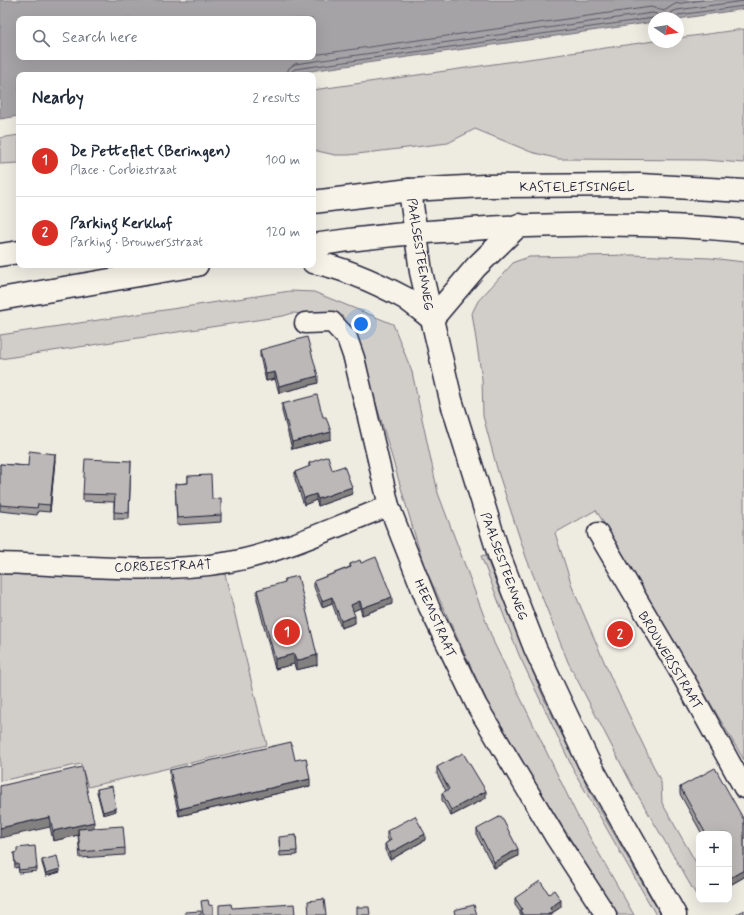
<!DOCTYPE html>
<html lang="en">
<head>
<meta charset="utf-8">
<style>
  body { margin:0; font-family:Mynerve,sans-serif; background:#f2f2f3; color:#1f2937 }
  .controls { position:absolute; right:12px; bottom:12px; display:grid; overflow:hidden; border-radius:8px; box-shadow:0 4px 16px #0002 }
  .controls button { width:36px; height:36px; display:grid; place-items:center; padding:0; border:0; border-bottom:1px solid #e0e1e3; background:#fff; color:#1f2937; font:20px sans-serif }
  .compass { position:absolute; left:648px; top:12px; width:36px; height:36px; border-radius:50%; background:#fff; box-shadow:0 4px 16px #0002; rotate:102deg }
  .you { position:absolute; left:361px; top:324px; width:14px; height:14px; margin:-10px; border:3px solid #fff; border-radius:50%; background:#1a73e8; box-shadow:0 0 0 6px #1a73e833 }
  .badge { display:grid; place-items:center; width:26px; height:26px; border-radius:50%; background:#d93025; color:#fff; font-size:13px; font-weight:700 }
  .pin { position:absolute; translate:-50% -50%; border:2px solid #fff; box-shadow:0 1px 4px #0006 }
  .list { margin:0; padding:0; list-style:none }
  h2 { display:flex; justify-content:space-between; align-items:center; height:52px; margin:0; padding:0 16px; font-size:17px }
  h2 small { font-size:13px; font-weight:400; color:#747a83 }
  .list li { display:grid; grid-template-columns:26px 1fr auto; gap:12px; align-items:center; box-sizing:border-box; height:72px; padding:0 16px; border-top:1px solid #e0e1e3 }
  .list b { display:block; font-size:15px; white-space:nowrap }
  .list p { margin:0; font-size:13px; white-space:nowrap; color:#747a83 }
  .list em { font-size:13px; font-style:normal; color:#747a83 }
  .icon { flex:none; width:22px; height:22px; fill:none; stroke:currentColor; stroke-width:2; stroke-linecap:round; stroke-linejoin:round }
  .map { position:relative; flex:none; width:744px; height:915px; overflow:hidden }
  .search { position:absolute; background:#fff; box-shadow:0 4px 16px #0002; left:16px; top:16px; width:300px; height:44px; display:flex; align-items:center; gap:10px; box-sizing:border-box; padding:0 14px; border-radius:8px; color:#747a83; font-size:15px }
  .panel { position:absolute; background:#fff; box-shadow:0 4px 16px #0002; left:16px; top:72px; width:300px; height:196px; border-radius:8px }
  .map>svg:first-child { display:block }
  .green { fill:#d1cdc9; stroke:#7a7882 }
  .water { fill:#a6a3a6; stroke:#716f7b; fill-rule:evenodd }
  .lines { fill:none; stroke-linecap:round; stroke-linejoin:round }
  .shore { stroke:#575666; stroke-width:1 }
  .minor-casing { stroke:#22223b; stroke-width:23 }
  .tertiary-casing { stroke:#22223b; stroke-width:25 }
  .primary-casing { stroke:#22223b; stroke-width:25 }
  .minor { stroke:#f7f3e8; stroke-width:20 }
  .tertiary { stroke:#f7f3e8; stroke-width:22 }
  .primary { stroke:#f7f3e8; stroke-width:22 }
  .wall { fill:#a19e9d; stroke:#22223b }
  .shaded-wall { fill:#838180; stroke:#22223b }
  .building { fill:#bbb8b7; stroke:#22223b }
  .labels { text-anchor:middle; stroke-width:3; stroke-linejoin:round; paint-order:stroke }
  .street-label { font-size:13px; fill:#22223b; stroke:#f7f3e8 }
</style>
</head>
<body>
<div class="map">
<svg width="744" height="915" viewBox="0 0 744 915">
  <rect width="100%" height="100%" fill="#eeebe1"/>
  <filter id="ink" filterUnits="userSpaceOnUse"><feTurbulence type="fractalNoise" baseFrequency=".025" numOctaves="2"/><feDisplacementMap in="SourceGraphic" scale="8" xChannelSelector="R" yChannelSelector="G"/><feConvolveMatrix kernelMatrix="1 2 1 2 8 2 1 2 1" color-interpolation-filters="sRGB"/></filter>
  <g filter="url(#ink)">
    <g class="green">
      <polygon points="744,29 744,163 704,160 559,159 531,152 475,129 448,143 349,155 335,155 313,150 313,90 654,41 678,42 678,38"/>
      <polygon points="19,135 19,163 0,164 0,138"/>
      <polygon points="632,255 710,258 744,262 744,760 596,510 555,533 573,589 612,680 661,782 662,803 699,868 698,898 633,787 568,662 526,557 498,472 483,416 482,379 472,313 478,301 514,262 529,257"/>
      <polygon points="290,291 314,292 393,324 412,372 438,493 494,643 576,813 634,915 618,915 495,719 424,566 360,349 317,315 293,313 283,316 0,359 0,335"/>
      <polygon points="485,555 545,701 595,801 661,915 656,915 575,773 519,655 481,556"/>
      <polygon points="0,574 142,578 225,574 267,745 88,787 81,764 0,781"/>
    </g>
    <path class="water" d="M0 0H744V9L678 19 654 18V22L282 75H19V116L0 119ZM19 19H313V57H19Z"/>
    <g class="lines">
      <g class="shore">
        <polyline points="669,18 672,12 677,10 744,1"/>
        <polyline points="674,18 678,15 744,6"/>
        <polyline points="313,55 651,7 664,11 675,4 703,0"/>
        <polyline points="286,75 289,68 295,64 652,13 657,14 661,18"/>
        <polyline points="291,75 292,71 295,69 654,18"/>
      </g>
      <defs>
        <g id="minor">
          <polyline points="305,323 332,322 347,338 354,358 389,506 429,607 477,706 556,838 606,915"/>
          <polyline points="598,533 684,679 744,788"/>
          <path d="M0 563C75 565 156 575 230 562 281 553 339 525 389 506"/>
        </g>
        <g id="tertiary">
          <polyline points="410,190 421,272 451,400 500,558 535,648 588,761 675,915"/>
          <path d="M313 262C344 268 377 283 405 298 414 304 423 312 432 319"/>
          <polyline points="432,319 476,267 519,225"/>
        </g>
        <g id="primary">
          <polyline points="313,202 410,190 484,186 640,185 744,191"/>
          <path d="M313 245C366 237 419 232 472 229 563 223 654 222 744 231"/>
          <polyline points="0,255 19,252"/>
          <polyline points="0,299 197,265"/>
        </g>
      </defs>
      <use href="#minor" class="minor-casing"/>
      <use href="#tertiary" class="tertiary-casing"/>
      <use href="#primary" class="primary-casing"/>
      <use href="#minor" class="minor"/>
      <use href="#tertiary" class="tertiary"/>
      <use href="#primary" class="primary"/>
    </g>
    <g class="wall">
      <polygon points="260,350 318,383 279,393 275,379 266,381 260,356"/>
      <polygon points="282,404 323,417 331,439 292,449 282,411"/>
      <polygon points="55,460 50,512 38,511 37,515 0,511 0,464 28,466"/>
      <polygon points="131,461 129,519 114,519 114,502 83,501 83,494"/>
      <polygon points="309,463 332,470 352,494 318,506 316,500 304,505 295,479 295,472 309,467"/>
      <polygon points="188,476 212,499 221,515 221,522 177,525 175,484 188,483"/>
      <polygon points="361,563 392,604 362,615 360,608 353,611 355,623 341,628 332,603 322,607 314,587 314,581 350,567 350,564"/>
      <polygon points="285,579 317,665 296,670 294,664 275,669 257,599 257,590 285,583"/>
      <polygon points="295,760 310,786 179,816 170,777 170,770"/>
      <polygon points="437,767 486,798 451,816 442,800 442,793 446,791 437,774"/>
      <polygon points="0,786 94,828 125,848 125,855 80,858 78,835 53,841 50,827"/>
      <polygon points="680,787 744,820 744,877 730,885 729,884 729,834 702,834 680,794"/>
      <polygon points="97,789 116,811 103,815 97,792"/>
      <polygon points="477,829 518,856 494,868 477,836"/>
      <polygon points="387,831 425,840 390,860 385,850 385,844 389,841 387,838"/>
      <polygon points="296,835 297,855 280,856 279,840"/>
      <polygon points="14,853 37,868 37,871 19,873 18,867 15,868"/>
      <polygon points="42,860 60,872 46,876 42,863"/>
      <polygon points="549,894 561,907 552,913 552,915 520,915 520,912 515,905 515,898"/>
    </g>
    <g class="shaded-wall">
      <polygon points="275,372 275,379 266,381 266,374"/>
      <polygon points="318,376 318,383 279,393 279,386"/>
      <polygon points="331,432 331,439 292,449 292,442"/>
      <polygon points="55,454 55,460 50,512 50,505"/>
      <polygon points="352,487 352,494 318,506 318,499"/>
      <polygon points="316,494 316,500 304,505 304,498"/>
      <polygon points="332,597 332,603 322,607 322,601"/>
      <polygon points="392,597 392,604 362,615 362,608"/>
      <polygon points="360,601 360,608 351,612 351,605"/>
      <polygon points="355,616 355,623 341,628 341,621"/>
      <polygon points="294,654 294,664 275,669 275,659"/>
      <polygon points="317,655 317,665 296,670 296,661"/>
      <polygon points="310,779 310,786 179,816 179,809"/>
      <polygon points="486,791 486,798 451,816 451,810"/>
      <polygon points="116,808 116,811 103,815 103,812"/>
      <polygon points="50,817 50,827 0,838 0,828"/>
      <polygon points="94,822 94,831 78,829 78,835 53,841 53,831"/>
      <polygon points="425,834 425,840 390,860 390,853"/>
      <polygon points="518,849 518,856 494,868 494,862"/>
      <polygon points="60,869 60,872 46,876 46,873"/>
      <polygon points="744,870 744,877 730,885 730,878"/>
      <polygon points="561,900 561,907 552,913 552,915 547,915 550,908"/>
    </g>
    <g class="building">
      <polygon points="307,337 318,376 279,386 275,372 266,374 260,350"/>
      <polygon points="317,395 323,417 326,417 331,432 292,442 282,404"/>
      <polygon points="29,451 55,454 50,505 38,504 37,508 0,505 0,464 28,466"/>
      <polygon points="328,456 332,470 344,466 352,487 318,499 316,494 304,498 295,472 310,466 309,463"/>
      <polygon points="85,459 131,461 129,513 114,512 115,495 83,494"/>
      <polygon points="211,475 212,499 221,498 221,515 177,518 175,484 188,483 188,476"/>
      <polygon points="376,557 392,597 362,608 360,601 351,605 355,616 341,621 332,597 322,601 314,581 351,567 350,564 360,560 361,563"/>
      <polygon points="298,576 317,655 296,661 294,654 275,659 257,590 285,582 285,579"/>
      <polygon points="291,742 295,760 306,758 310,779 179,809 170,770"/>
      <polygon points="463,753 486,791 451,810 442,793 449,789 437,767"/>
      <polygon points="82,767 94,822 53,831 50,817 0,828 0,786"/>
      <polygon points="715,768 744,820 744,870 730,878 729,877 729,834 706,834 680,787"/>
      <polygon points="112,786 116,808 103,812 97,789"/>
      <polygon points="415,816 425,834 390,853 385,844 391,840 387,831"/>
      <polygon points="501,816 518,849 494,862 477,829"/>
      <polygon points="123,826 125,848 80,852 78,829"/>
      <polygon points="296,835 297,851 280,852 279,837"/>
      <polygon points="35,846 37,868 19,870 18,864 15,864 14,853 17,852 17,848"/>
      <polygon points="57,856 60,869 46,873 42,860"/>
      <polygon points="540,881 549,894 554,890 561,900 550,908 552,912 547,915 523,915 520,910 522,909 515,898"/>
      <polygon points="324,899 326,915 309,915 308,901"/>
      <polygon points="208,900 209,905 213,906 213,915 203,915 201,901"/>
      <polygon points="231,904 232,908 294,904 295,915 219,915 219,905"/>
      <polygon points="474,905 477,915 455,915 454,910"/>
      <polygon points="357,907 369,907 370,915 357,915"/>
      <polygon points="744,910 744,915 736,915"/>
      <polygon points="201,911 201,915 185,915 185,912"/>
    </g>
  </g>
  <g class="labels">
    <g class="street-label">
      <text x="577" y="191">KASTELETSINGEL</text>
      <text transform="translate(421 254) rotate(81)" y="5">PAALSESTEENWEG</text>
      <text transform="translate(163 565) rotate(-2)" y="5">CORBIESTRAAT</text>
      <text transform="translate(505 566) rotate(70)" y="5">PAALSESTEENWEG</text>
      <text transform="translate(436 618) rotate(66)" y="5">HEEMSTRAAT</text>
      <text transform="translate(671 660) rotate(59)" y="5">BROUWERSSTRAAT</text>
    </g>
  </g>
</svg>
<div class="controls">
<button>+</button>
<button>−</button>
</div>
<svg class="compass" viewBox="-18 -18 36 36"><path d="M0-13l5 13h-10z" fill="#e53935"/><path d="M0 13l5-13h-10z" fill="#747a83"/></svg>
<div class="you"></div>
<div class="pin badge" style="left:287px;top:632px">1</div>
<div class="pin badge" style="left:620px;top:634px">2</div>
<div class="search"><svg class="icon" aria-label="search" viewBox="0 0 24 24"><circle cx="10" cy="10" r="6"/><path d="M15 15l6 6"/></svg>Search here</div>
<section class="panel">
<h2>Nearby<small>2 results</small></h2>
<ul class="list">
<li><span class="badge">1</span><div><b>De Petteflet (Beringen)</b><p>Place · Corbiestraat</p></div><em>100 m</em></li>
<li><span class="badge">2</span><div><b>Parking Kerkhof</b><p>Parking · Brouwersstraat</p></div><em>120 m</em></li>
</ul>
</section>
</div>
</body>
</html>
